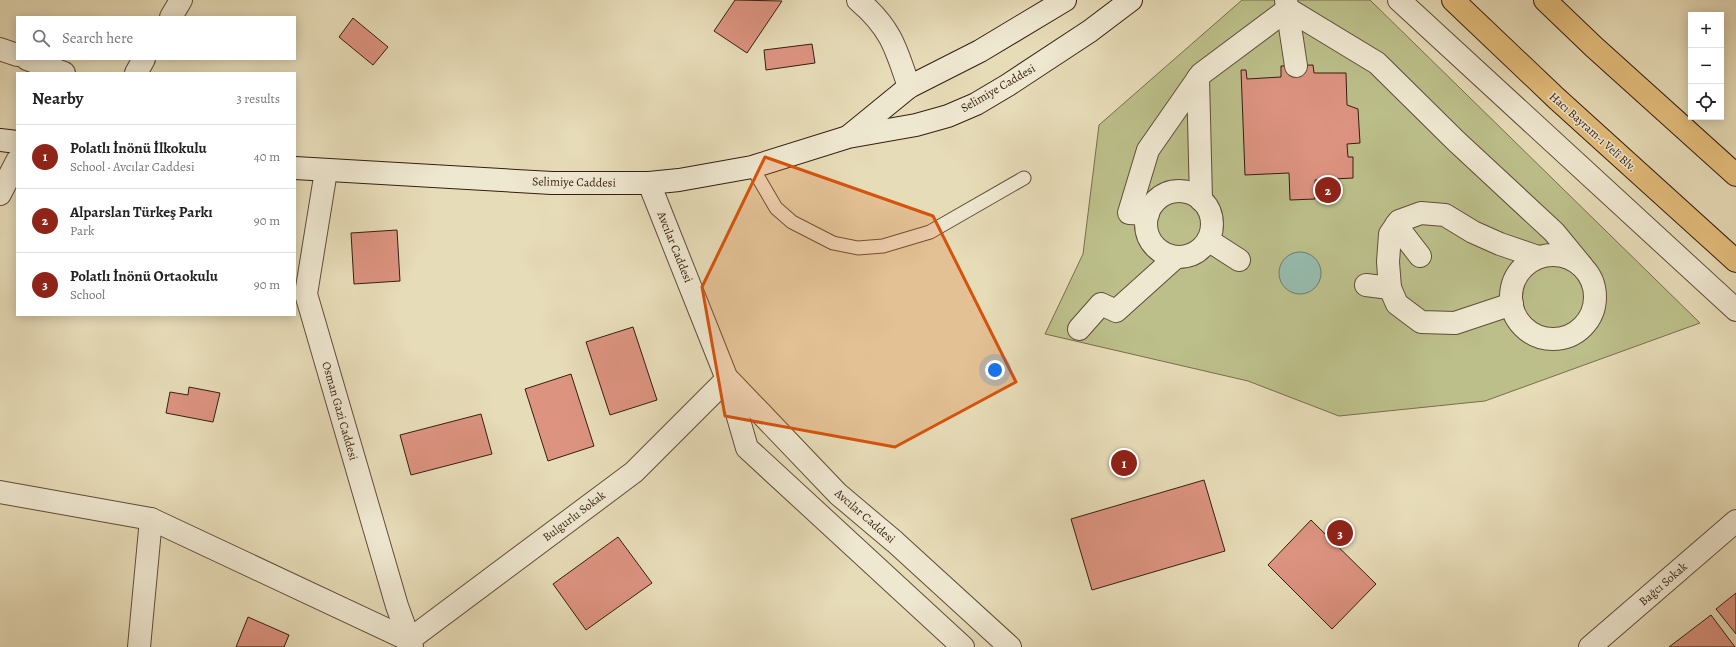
<!DOCTYPE html>
<html lang="en">
<head>
<meta charset="utf-8">
<style>
  body { margin:0; font-family:Alegreya,serif; background:#f2f2f2; color:#222 }
  .controls { position:absolute; right:12px; top:12px; display:grid; overflow:hidden; border-radius:0px; box-shadow:0 2px 10px #0003 }
  .controls button { width:36px; height:36px; display:grid; place-items:center; padding:0; border:0; border-bottom:1px solid #e0e0e0; background:#fff; color:#222; font:20px sans-serif }
  .you { position:absolute; left:995px; top:370px; width:14px; height:14px; margin:-10px; border:3px solid #fff; border-radius:50%; background:#1a73e8; box-shadow:0 0 0 6px #1a73e833 }
  .badge { display:grid; place-items:center; width:26px; height:26px; border-radius:50%; background:#8f2418; color:#fff; font-size:13px; font-weight:700 }
  .pin { position:absolute; translate:-50% -50%; border:2px solid #fff; box-shadow:0 1px 4px #0006 }
  .list { margin:0; padding:0; list-style:none }
  h2 { display:flex; justify-content:space-between; align-items:center; height:52px; margin:0; padding:0 16px; font-size:17px }
  h2 small { font-size:13px; font-weight:400; color:#767676 }
  .list li { display:grid; grid-template-columns:26px 1fr auto; gap:12px; align-items:center; box-sizing:border-box; height:64px; padding:0 16px; border-top:1px solid #e0e0e0 }
  .list b { display:block; font-size:15px; white-space:nowrap }
  .list p { margin:0; font-size:13px; white-space:nowrap; color:#767676 }
  .list em { font-size:13px; font-style:normal; color:#767676 }
  .icon { flex:none; width:22px; height:22px; fill:none; stroke:currentColor; stroke-width:2; stroke-linecap:round; stroke-linejoin:round }
  .map { position:relative; flex:none; width:1736px; height:647px; overflow:hidden }
  .search { position:absolute; background:#fff; box-shadow:0 2px 10px #0003; left:16px; top:16px; width:280px; height:44px; display:flex; align-items:center; gap:10px; box-sizing:border-box; padding:0 14px; border-radius:0px; color:#767676; font-size:15px }
  .panel { position:absolute; background:#fff; box-shadow:0 2px 10px #0003; left:16px; top:72px; width:280px; height:244px; border-radius:0px }
  .map>svg:first-child { display:block }
  .green { fill:#bcbf8a; stroke:#786e4c }
  .water { fill:#97bcae; stroke:#707c6e }
  .building { fill:#dc9380; stroke:#351d0f }
  .lines { fill:none; stroke-linecap:round; stroke-linejoin:round }
  .lane-casing { stroke:#624d39; stroke-width:15 }
  .street-casing { stroke:#624d39; stroke-width:24 }
  .secondary-casing { stroke:#351d0f; stroke-width:24 }
  .highway-casing { stroke:#351d0f; stroke-width:24 }
  .lane { stroke:#efe8d1; stroke-width:13 }
  .street { stroke:#efe8d1; stroke-width:22 }
  .secondary { stroke:#efe8d1; stroke-width:22 }
  .highway { stroke:#e4be7c; stroke-width:22 }
  .marked { fill:#d6530c; fill-opacity:0.2; stroke:#d6530c; stroke-width:3; stroke-linejoin:round }
  .labels { text-anchor:middle; stroke-width:3; stroke-linejoin:round; paint-order:stroke }
  .street-label { font-size:12px; fill:#351d0f; stroke:#efe8d1 }
</style>
</head>
<body>
<div class="map">
<svg width="1736" height="647" viewBox="0 0 1736 647">
  <rect width="100%" height="100%" fill="#e7dcb8"/>
  <filter id="stains"><feTurbulence type="fractalNoise" baseFrequency=".005" numOctaves="4"/><feColorMatrix values="0 0 0 0 .2 0 0 0 0 .09 0 0 0 0 .02 0 0 0 .5 -.17"/></filter>
  <radialGradient id="worn" r=".72"><stop offset=".6" stop-color="#630" stop-opacity="0"/><stop offset="1" stop-color="#630" stop-opacity=".3"/></radialGradient>
  <polygon class="green" points="1242,0 1370,0 1700,323 1485,401 1339,416 1248,381 1045,334 1083,254 1099,125"/>
  <circle class="water" cx="1300" cy="273" r="21"/>
  <g class="building">
    <polygon points="735,0 782,1 747,53 714,31"/>
    <polygon points="353,18 388,47 373,65 339,37"/>
    <polygon points="812,44 815,63 766,70 764,50"/>
    <polygon points="1313,65 1314,73 1346,73 1347,105 1358,109 1360,143 1347,144 1348,157 1353,157 1353,178 1315,180 1315,199 1290,200 1289,173 1245,175 1241,70 1246,70 1247,79 1281,77 1281,66"/>
    <polygon points="397,230 400,281 354,284 351,233"/>
    <polygon points="633,327 657,400 610,415 586,342"/>
    <polygon points="571,374 594,446 548,461 525,389"/>
    <polygon points="189,387 220,393 213,422 166,413 170,392 188,395"/>
    <polygon points="481,414 492,454 411,475 400,435"/>
    <polygon points="1204,480 1225,551 1092,590 1071,519"/>
    <polygon points="1311,520 1376,584 1332,629 1268,565"/>
    <polygon points="618,537 652,583 586,630 553,584"/>
    <polygon points="1736,593 1736,634 1716,609"/>
    <polygon points="1711,615 1735,647 1669,647"/>
    <polygon points="248,617 289,635 284,647 236,647"/>
  </g>
  <g class="lines">
    <defs>
      <polyline id="lane" points="752,167 776,208 792,222 833,243 858,248 883,246 930,232 1024,178"/>
      <g id="street">
        <path d="M858 0C891 28 896 48 909 87"/>
        <polyline points="1286,0 1296,66"/>
        <polyline points="1399,0 1736,310"/>
        <polyline points="171,17 181,0"/>
        <polyline points="0,49 17,55"/>
        <polyline points="27,59 64,73"/>
        <polyline points="136,73 144,59"/>
        <polyline points="1198,78 1201,200"/>
        <polyline points="326,171 306,294 397,606 412,647"/>
        <polyline points="649,183 727,379 747,448 963,647"/>
        <circle cx="1179" cy="224" r="33"/>
        <polyline points="0,194 17,161"/>
        <polyline points="1148,214 1129,213 1148,150 1201,74 1288,9 1377,63 1456,141 1554,232 1582,266"/>
        <polyline points="1396,225 1420,256"/>
        <polyline points="1208,240 1239,260"/>
        <circle cx="1553" cy="297" r="42"/>
        <polyline points="1366,285 1390,288"/>
        <polyline points="1512,304 1455,323 1421,322 1397,304 1390,288 1388,262 1390,234 1399,221 1421,213 1445,215 1473,232 1500,244 1538,257"/>
        <polyline points="1079,329 1101,304 1116,311 1176,257"/>
        <polyline points="730,381 838,494 895,542 1010,647"/>
        <polyline points="0,492 151,519 409,640 634,472 727,379"/>
        <polyline points="139,647 151,519"/>
        <polyline points="1590,647 1736,521"/>
      </g>
      <g id="secondary">
        <polyline points="849,136 909,87 980,51 1065,0"/>
        <polyline points="0,140 17,142"/>
        <polyline points="295,168 552,183 649,183 679,180 752,167 848,137 916,125 948,116 976,104 1008,85 1090,31 1131,0"/>
      </g>
      <g id="highway">
        <polyline points="1453,0 1556,98 1736,261"/>
        <polyline points="1545,0 1594,47 1736,175"/>
      </g>
    </defs>
    <use href="#lane" class="lane-casing"/>
    <use href="#street" class="street-casing"/>
    <use href="#secondary" class="secondary-casing"/>
    <use href="#highway" class="highway-casing"/>
    <use href="#lane" class="lane"/>
    <use href="#street" class="street"/>
    <use href="#secondary" class="secondary"/>
    <use href="#highway" class="highway"/>
  </g>
  <path class="marked" d="M765 157 933 216 1016 382 895 447 725 416 702 287Z"/>
  <g class="labels">
    <g class="street-label">
      <text transform="translate(998 88) rotate(-30)" y="4">Selimiye Caddesi</text>
      <text transform="translate(1593 132) rotate(42)" y="4">Hacı Bayram-ı Velî Blv.</text>
      <text transform="translate(574 182) rotate(1)" y="4">Selimiye Caddesi</text>
      <text transform="translate(675 247) rotate(68)" y="4">Avcılar Caddesi</text>
      <text transform="translate(340 411) rotate(74)" y="4">Osman Gazi Caddesi</text>
      <text transform="translate(574 516) rotate(-37)" y="4">Bulgurlu Sokak</text>
      <text transform="translate(865 516) rotate(41)" y="4">Avcılar Caddesi</text>
      <text transform="translate(1663 584) rotate(-41)" y="4">Bağcı Sokak</text>
    </g>
  </g>
  <rect width="100%" height="100%" filter="url(#stains)"/>
  <rect width="100%" height="100%" fill="url(#worn)"/>
</svg>
<div class="controls">
<button>+</button>
<button>−</button>
<button><svg class="icon" aria-label="locate" viewBox="0 0 24 24"><circle cx="12" cy="12" r="6"/><path d="M12 2v4M12 18v4M2 12h4M18 12h4"/></svg></button>
</div>
<div class="you"></div>
<div class="pin badge" style="left:1124px;top:463px">1</div>
<div class="pin badge" style="left:1328px;top:190px">2</div>
<div class="pin badge" style="left:1340px;top:533px">3</div>
<div class="search"><svg class="icon" aria-label="search" viewBox="0 0 24 24"><circle cx="10" cy="10" r="6"/><path d="M15 15l6 6"/></svg>Search here</div>
<section class="panel">
<h2>Nearby<small>3 results</small></h2>
<ul class="list">
<li><span class="badge">1</span><div><b>Polatlı İnönü İlkokulu</b><p>School · Avcılar Caddesi</p></div><em>40 m</em></li>
<li><span class="badge">2</span><div><b>Alparslan Türkeş Parkı</b><p>Park</p></div><em>90 m</em></li>
<li><span class="badge">3</span><div><b>Polatlı İnönü Ortaokulu</b><p>School</p></div><em>90 m</em></li>
</ul>
</section>
</div>
</body>
</html>
